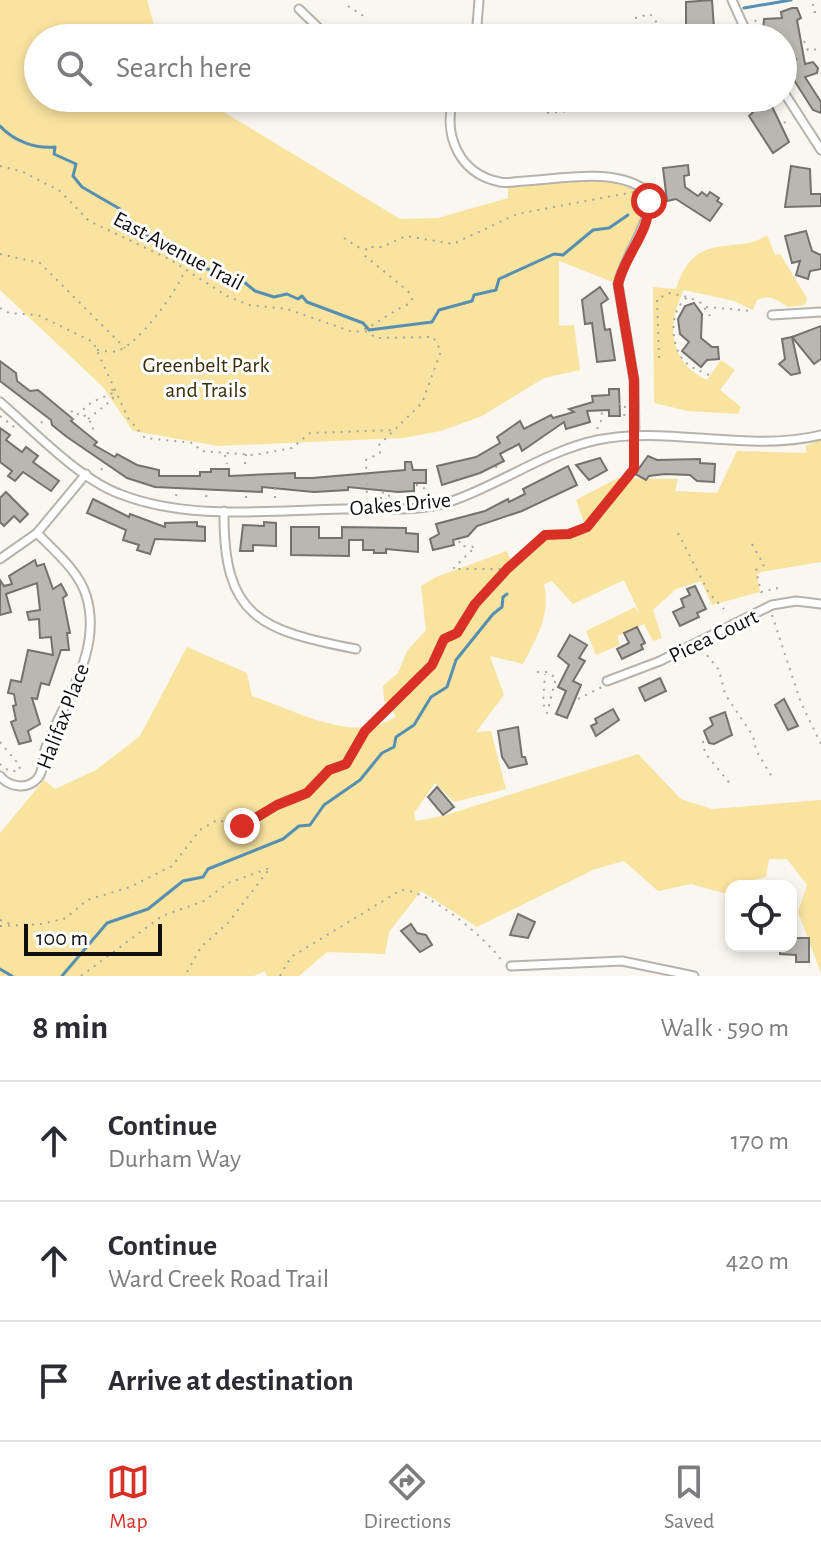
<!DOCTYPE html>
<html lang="en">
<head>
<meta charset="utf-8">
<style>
  body { margin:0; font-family:"Alegreya Sans",sans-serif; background:#f7f7f7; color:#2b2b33 }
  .controls { position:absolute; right:24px; bottom:24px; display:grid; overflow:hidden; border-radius:16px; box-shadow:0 4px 12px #0003 }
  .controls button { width:72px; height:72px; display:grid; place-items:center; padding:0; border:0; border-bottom:2px solid #e1e1e2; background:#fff; color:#2b2b33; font:40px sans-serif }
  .scale { position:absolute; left:24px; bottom:20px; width:138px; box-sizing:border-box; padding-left:8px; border:4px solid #11100e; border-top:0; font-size:22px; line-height:28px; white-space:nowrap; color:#11100e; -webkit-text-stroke:6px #fff; paint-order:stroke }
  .stop { position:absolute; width:24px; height:24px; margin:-18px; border:6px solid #d93025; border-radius:50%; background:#fff }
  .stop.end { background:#d93025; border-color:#fff; box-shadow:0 2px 8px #0008 }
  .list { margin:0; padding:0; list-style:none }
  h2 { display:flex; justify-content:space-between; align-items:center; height:104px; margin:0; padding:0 32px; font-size:34px }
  h2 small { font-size:26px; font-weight:400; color:#7c7c81 }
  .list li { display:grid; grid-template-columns:52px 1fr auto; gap:24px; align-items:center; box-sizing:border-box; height:120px; padding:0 32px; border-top:2px solid #e1e1e2 }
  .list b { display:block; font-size:30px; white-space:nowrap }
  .list p { margin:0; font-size:26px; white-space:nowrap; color:#7c7c81 }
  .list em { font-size:26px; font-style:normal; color:#7c7c81 }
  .icon { flex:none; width:44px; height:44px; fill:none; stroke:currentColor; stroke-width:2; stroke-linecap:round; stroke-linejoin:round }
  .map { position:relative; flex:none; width:821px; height:976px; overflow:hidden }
  .search { position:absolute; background:#fff; box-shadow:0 4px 12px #0003; left:24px; right:24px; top:24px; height:88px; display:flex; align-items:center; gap:20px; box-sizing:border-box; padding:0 28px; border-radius:44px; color:#7c7c81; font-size:30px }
  .sheet { height:464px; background:#fff }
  nav { display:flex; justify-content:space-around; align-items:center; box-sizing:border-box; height:112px; border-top:2px solid #e1e1e2; background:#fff; font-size:22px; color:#7c7c81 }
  nav a { display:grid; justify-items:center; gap:4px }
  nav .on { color:#d93025 }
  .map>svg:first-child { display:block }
  .green { fill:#f8e39f }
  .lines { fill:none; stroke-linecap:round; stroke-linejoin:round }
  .stream { stroke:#568fb2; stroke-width:3 }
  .building { fill:#b9b7b0; stroke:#73726c; stroke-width:2 }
  .service-casing { stroke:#b5b3ac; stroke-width:8 }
  .minor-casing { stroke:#b5b3ac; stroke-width:11 }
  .path { stroke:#a7a5a0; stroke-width:2; stroke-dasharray:2 6; stroke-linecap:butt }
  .service { stroke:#fff; stroke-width:4 }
  .minor { stroke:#fff; stroke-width:7 }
  .route { stroke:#d93025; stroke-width:10 }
  .labels { text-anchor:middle; stroke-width:6; stroke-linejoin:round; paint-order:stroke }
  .street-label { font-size:22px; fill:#11100e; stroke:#fff }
  .park-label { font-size:22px; fill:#392e08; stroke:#fff }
</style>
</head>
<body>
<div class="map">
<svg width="821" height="976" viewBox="0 0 821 976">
  <rect width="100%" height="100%" fill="#f9f7f0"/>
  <g class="green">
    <polygon points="0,0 147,0 158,38 38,38 38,98 201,98 400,219 438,218 508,198 508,185 609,177 646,182 649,201 618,284 559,261 559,326 574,325 580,370 544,378 482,416 441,431 403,438 218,446 133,431 103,387 0,290"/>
    <path d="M767 235 775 255 780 254 807 298 805 305 788 307C777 300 771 294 757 300L753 310 734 301 684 290C666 323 669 363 707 380L721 360 735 370 720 390 741 407 738 414 688 411 654 403 653 287 676 289C695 227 736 257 767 235Z"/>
    <path d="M821 440V562L761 572 757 575 760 592 712 605 701 581 676 589 653 610 662 638 653 641 644 624 617 636 620 645 596 655 586 631 635 607 640 614 624 580 573 604 552 581 544 584C551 615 537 637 523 664L490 656 504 695 476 732 491 731 506 789 454 802 435 783 414 813 416 821 443 816 638 754 681 799 712 809 821 800V973L798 912 807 885 787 859H769L766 877 731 886 730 895 691 884 658 891 624 861 595 869 477 927 421 891 389 932 385 954 327 952 299 976H267L265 971 254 976H0V833L44 780 55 789 96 770 140 736 187 647 247 673 252 696C295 710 357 746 396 716L384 700 383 686 398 673 407 651 426 630 421 586 436 577 507 551 511 561 545 535 569 534 586 528 576 500 618 478 678 479 675 491 717 493 737 451 807 453 805 446Z"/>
  </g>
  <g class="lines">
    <g class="stream">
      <polyline points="744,8 791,0"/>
      <path d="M0 126C14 141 35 149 55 147L54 154 76 164 73 176 82 187 120 209 121 218 141 228 154 243 172 244 191 263 244 282 255 291 274 297 287 294 298 299 302 296 307 302 363 323 369 330 432 322 439 310 472 301 474 295 496 290 499 279 554 254 563 255 593 230 609 228 628 215"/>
      <polyline points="0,969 12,976"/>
      <polyline points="62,976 107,923 148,909 183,881 203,877 208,869 283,839 299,826 310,825 324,805 360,780 382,753 394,747 396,737 414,725 431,697 447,687 456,660 493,614 502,607 503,597 507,594"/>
    </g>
  </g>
  <g class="building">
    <polygon points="712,0 714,28 721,38 699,38 714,28 686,32 686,2"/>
    <polygon points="792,8 797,8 801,18 797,20 805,64 813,62 818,68 817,73 805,77 821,102 821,113 813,110 792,77 796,59 790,60 788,55 785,56 783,38 773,38 772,33 763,31 764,19 782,18 781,12"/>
    <polygon points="768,98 789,142 773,153 749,116"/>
    <polygon points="688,165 689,175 684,176 685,187 698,196 702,192 707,196 710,192 719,198 717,201 722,204 710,221 676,199 667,201 663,168"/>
    <polygon points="791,166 810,169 811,194 821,194 821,206 785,207"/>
    <polygon points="806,231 812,251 821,255 821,269 810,271 808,279 796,275 800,261 792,263 785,236"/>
    <polygon points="600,287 608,299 601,304 605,330 610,329 615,360 597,362 592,323 585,324 582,300"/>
    <polygon points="694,303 702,314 701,338 712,347 718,347 719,359 707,360 701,367 682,351 689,342 680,334 678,319 685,306"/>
    <polygon points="821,326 821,359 814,364 792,337"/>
    <polygon points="792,337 800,373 791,375 779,364 785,359 782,339"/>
    <polygon points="0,361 16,373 17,381 30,391 38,390 73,419 71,421 97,442 94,445 115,457 117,454 137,465 159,470 159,476 200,476 200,472 211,472 211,469 229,469 229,476 295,473 295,478 312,478 405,470 405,462 411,462 413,470 426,470 426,483 414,483 414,491 398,492 348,487 348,490 314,492 262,487 262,492 155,487 127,478 67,437 52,425 51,420 0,381"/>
    <polygon points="609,389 619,389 620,416 609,416 609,410 587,411 590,422 566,429 564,422 522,451 519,444 500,454 504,461 480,473 442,485 437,466 476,457 500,443 497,437 520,421 524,429 551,415 553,418 574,412 569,409 593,402 592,396 609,395"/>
    <polygon points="0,428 10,435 6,440 22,452 26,447 38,456 33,462 59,481 51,491 23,472 15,481 8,476 12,471 0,462"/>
    <polygon points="648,456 657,460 700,459 700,463 715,464 714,482 697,481 690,475 665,474 649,476 646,480 635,474"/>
    <polygon points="600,458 607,470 589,480 576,465"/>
    <polygon points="568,466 577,485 522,511 477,526 468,536 453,540 454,545 433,550 430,539 439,534 436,524 485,511 508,499 509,502 525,494 523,489"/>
    <polygon points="6,492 28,514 20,522 14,516 4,526 0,522 0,498"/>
    <polygon points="93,499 129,517 130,514 165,527 165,523 197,522 197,526 205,527 205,541 155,539 150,554 137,550 139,545 123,540 126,530 87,513"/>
    <polygon points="264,522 276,523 276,546 253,545 253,551 240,551 243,525 264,526"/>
    <polygon points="291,527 319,527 319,538 342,538 342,527 406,528 406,533 418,534 418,552 386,549 386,553 374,553 374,550 363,550 363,540 349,540 349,556 291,555"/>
    <polygon points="35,560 37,566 44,564 53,589 61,584 67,595 63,598 70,633 67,633 69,650 61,650 49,685 41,683 37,699 32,698 40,724 28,731 31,741 19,744 11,722 16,720 13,706 16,705 14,694 8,693 11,680 21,682 28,650 53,655 51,637 40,638 39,619 29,620 27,612 40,610 37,583 6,594 11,612 0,615 0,580 4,586 12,584 9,576"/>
    <polygon points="695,586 706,609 697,613 699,617 680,626 673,612 684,607 681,599 690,595 687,589"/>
    <polygon points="637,627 645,643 641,645 643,649 622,659 617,649 629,643 624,633"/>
    <polygon points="570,635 587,645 579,658 585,661 573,681 581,685 567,718 556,714 566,691 558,687 569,665 558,656"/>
    <polygon points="660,678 666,691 645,701 639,688"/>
    <polygon points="784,699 798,726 788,730 775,705"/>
    <polygon points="613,709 619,720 596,736 591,726 597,723 595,719"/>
    <polygon points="725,712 732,735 714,744 709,743 704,731 713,725 710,718"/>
    <polygon points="518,727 522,757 525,757 527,764 509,768 502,757 498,731"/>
    <polygon points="437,787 454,807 443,815 428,797"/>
    <polygon points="518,914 535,922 528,938 510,935"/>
    <polygon points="411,924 417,933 426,935 432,945 420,952 401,931"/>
    <polygon points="791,938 809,938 809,962 796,962 796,955 780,954 780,946 791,946"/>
  </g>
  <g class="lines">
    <defs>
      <path id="service" d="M487 38C520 30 557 20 588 38"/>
      <g id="minor">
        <polyline points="732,0 749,38"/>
        <polyline points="299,9 329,38"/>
        <polyline points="476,38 479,0"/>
        <polyline points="783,91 821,150"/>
        <path d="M454 98C442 134 459 174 500 182 507 184 517 181 524 181 562 179 618 166 649 193 650 229 626 250 618 284L634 380 635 435"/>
        <polyline points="772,315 821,312"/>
        <path d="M0 402C34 431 79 479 120 494 188 521 271 510 343 509 377 508 420 513 452 501 501 484 546 451 597 440 666 425 749 453 821 435"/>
        <path d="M224 511C223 618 260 630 356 649"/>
        <polyline points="0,559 37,533 86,474"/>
        <polyline points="607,681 660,661 772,605 796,601 821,604"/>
        <path d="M0 776C9 787 27 790 37 779 45 771 42 754 47 744 66 698 103 649 86 595 78 570 54 551 37 533"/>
        <polyline points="511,966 622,961 694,976"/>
      </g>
    </defs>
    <use href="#service" class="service-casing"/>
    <use href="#minor" class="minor-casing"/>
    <g class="path">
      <polyline points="813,4 814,12 821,12"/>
      <polyline points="348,6 365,17"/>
      <polyline points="635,18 650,14 669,38"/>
      <polyline points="755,20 764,38"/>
      <polyline points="730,38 733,36"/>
      <polyline points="804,41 808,50 821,49"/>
      <polyline points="530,98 543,113 601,109 606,105 606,98"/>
      <polyline points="547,98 552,101"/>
      <polyline points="784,123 790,119"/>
      <path d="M0 166 23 172 60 191 89 221 169 259 227 296 249 305 287 309 353 332C368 332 390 311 409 304L412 299 408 291 364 255 367 247H382L406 236 453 244 517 214 634 192"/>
      <polyline points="344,238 363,250"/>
      <polyline points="0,254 40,263 125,348"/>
      <polyline points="706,307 752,311"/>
      <polyline points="0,308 9,313 38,315 93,342 128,418 145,438 193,443 201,451 254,455 292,448 310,433 396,430"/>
      <polyline points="365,331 377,338 433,337 441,351 422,403 379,445 380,453 366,460 367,499"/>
      <path d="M97 350C103 350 111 353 116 351 136 348 177 291 184 272"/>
      <polyline points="659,358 657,299 670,293 687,297"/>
      <path d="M709 375C698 370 688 367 681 357 670 339 670 309 688 297L701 303 710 316"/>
      <polyline points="619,404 625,404 624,420"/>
      <polyline points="84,415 93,425 93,432"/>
      <polyline points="0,416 18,430"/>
      <polyline points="73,419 70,414 73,410 78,414 92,402 113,393"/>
      <polyline points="88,419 113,399 112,384"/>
      <polyline points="41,423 46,417"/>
      <polyline points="597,429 603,417 601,411"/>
      <polyline points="225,455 227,464"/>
      <polyline points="245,464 246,454"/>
      <polyline points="496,466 497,470"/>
      <polyline points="101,470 104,465"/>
      <polyline points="416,485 422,486 432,497"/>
      <polyline points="176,496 177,489"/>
      <polyline points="206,497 208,490"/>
      <polyline points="246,498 246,491"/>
      <polyline points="275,498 275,487"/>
      <polyline points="381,499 381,492 389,494 389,500"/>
      <polyline points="678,533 709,593 724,609"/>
      <polyline points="459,541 461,546 475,547 453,569 506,569"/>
      <polyline points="752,544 764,565 756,570 761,592 777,588 778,592"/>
      <polyline points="772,615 801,703 821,744"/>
      <polyline points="702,649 719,670 725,694 753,736 756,750 772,777"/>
      <polyline points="537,672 547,672 556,678 547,713 543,703 545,674"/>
      <polyline points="578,699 602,687"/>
      <polyline points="703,741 705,753 732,786"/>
      <polyline points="0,742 20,766 19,771 9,771 0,764"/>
      <polyline points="0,920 13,925"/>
      <polyline points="0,926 42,924 66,918 87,900 130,887 172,866 200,830 217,820 242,826 277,805 307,793 329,770 346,764 365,731 432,665 444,639 457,633 475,604 524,553 545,535 569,534 587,527 634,469 636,444"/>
      <polyline points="81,976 162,916 204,901 228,883 270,868 228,923 201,947 185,976"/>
      <path d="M280 976 291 957 401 890C429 890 486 938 502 961"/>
    </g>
    <use href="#service" class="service"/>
    <use href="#minor" class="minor"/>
  </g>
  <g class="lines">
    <path class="route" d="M242 826 277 805 307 793 329 770 346 764 365 731 432 665 444 639 457 633 475 604 507 569 545 535 569 534 587 527 634 469V380L618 284C625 254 650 233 649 201"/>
  </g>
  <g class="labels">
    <g class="street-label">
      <text transform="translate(179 250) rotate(28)" y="8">East Avenue Trail</text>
      <text transform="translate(400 503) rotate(-5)" y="8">Oakes Drive</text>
      <text transform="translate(713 635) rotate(-26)" y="8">Picea Court</text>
      <text transform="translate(62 716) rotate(-69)" y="8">Halifax Place</text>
    </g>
    <g class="park-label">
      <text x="206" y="372">Greenbelt Park<tspan x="206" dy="25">and Trails</tspan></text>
    </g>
  </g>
</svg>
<div class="controls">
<button><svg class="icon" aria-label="locate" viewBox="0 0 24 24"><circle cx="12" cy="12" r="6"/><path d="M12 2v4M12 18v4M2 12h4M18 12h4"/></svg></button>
</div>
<div class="scale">100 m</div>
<div class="stop" style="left:649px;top:201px"></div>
<div class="stop end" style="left:242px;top:826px"></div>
<div class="search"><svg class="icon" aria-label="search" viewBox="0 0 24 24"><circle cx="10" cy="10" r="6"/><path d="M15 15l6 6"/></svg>Search here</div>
</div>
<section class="sheet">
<h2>8 min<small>Walk · 590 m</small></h2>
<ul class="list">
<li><svg class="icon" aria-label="ahead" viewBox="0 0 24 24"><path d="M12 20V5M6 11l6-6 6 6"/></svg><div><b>Continue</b><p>Durham Way</p></div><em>170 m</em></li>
<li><svg class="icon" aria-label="ahead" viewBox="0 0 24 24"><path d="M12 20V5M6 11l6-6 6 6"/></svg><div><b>Continue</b><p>Ward Creek Road Trail</p></div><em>420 m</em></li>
<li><svg class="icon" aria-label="arrive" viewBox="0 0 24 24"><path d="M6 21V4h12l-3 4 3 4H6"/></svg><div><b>Arrive at destination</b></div></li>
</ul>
</section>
<nav>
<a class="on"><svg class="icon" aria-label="map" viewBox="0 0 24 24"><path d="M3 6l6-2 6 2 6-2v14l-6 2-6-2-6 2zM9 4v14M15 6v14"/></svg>Map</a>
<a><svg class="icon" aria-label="directions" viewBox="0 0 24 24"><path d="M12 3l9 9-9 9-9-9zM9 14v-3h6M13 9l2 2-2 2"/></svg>Directions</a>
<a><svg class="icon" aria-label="saved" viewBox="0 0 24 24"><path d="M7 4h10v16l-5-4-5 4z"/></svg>Saved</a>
</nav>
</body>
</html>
